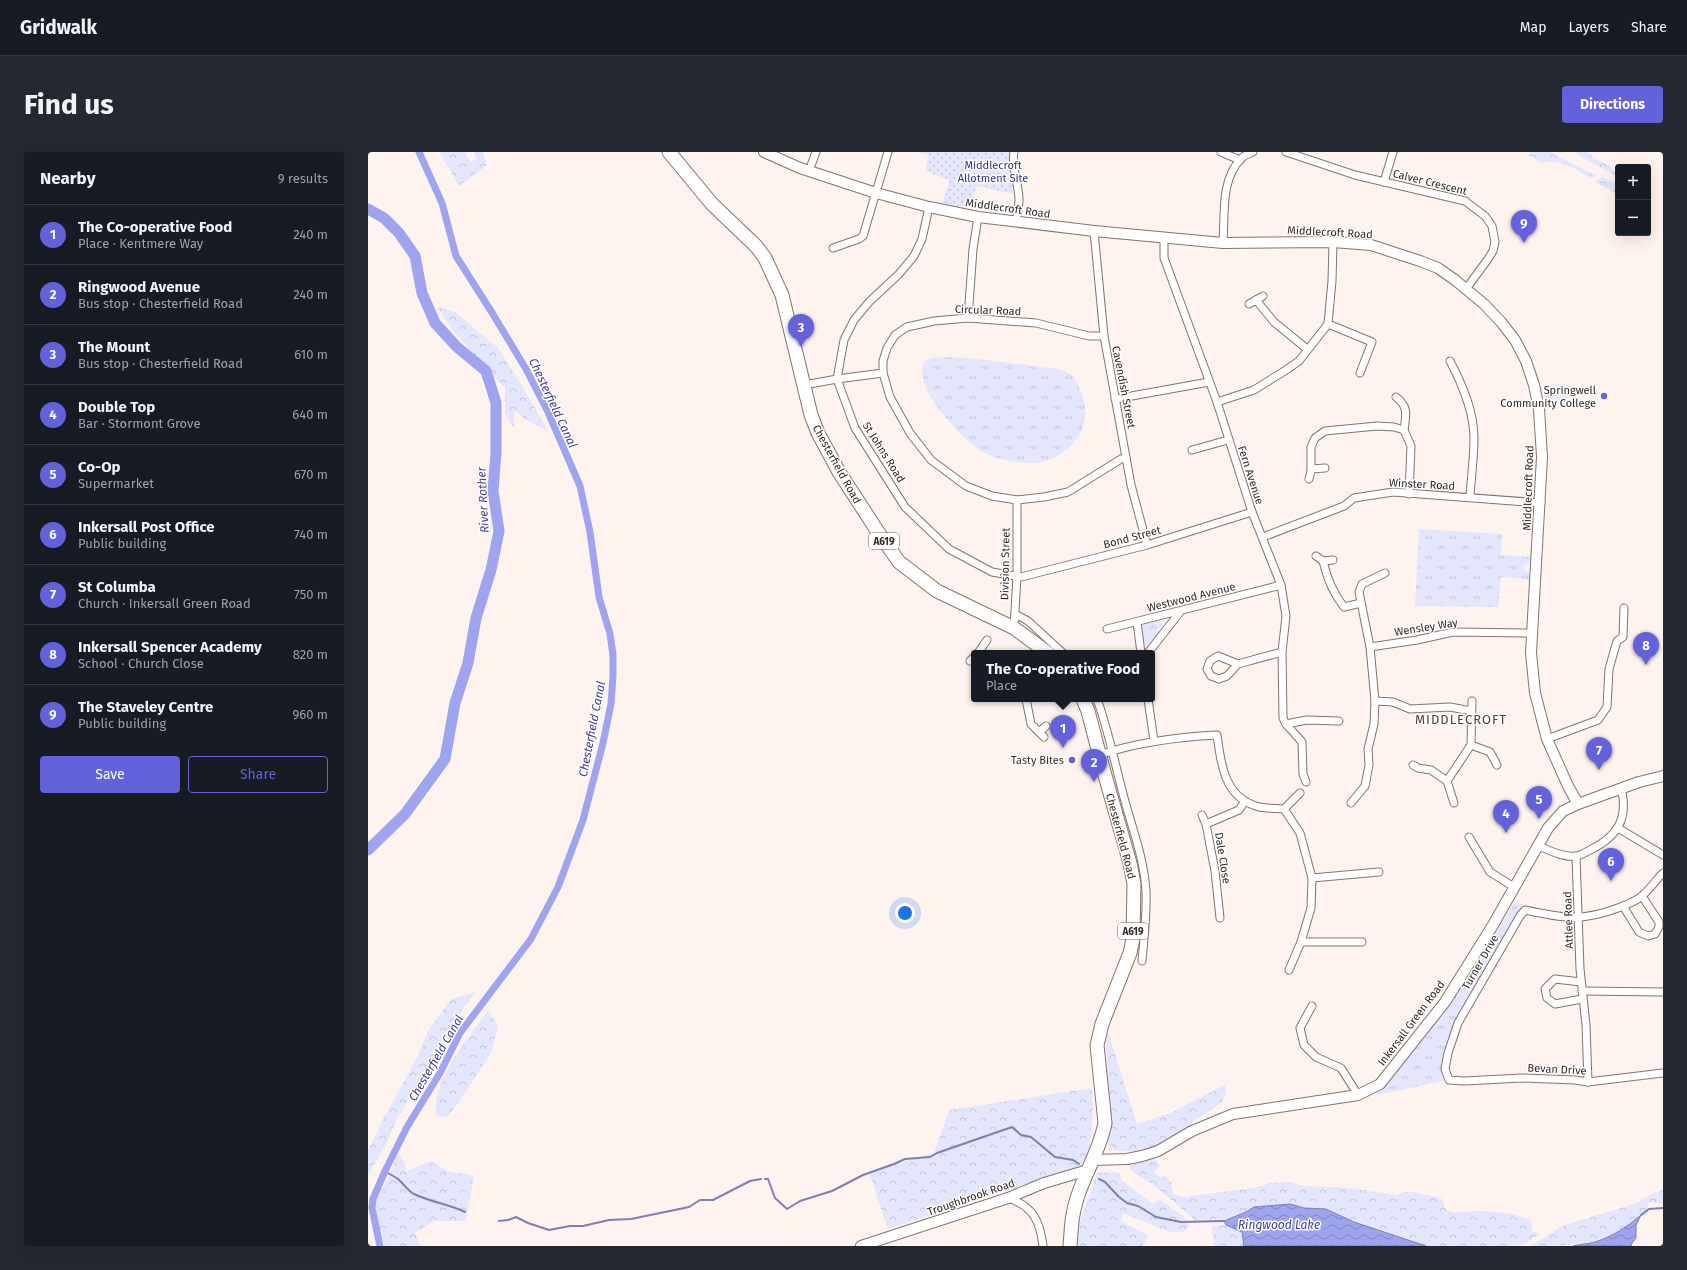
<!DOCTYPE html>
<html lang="en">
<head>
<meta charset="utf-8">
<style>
  body { margin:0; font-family:"Fira Sans",sans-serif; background:#242831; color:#f1f3f6 }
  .controls { position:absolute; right:12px; top:12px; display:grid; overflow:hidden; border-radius:4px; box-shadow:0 4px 16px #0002 }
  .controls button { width:36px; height:36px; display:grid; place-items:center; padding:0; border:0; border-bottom:1px solid #363941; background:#171b24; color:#f1f3f6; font:20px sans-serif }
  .you { position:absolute; left:537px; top:761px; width:14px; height:14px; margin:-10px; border:3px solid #fff; border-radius:50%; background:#1a73e8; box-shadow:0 0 0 6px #1a73e833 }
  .badge { display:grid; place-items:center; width:26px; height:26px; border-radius:50%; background:#6462db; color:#fff; font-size:13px; font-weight:700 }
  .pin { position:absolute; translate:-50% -33px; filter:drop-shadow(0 1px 2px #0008) }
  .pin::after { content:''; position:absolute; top:21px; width:14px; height:12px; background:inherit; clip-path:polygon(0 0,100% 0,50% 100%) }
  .popup { position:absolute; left:603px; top:498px; width:184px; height:52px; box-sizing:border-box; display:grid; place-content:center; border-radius:4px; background:#171b24; filter:drop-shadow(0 1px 3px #0005); font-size:13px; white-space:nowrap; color:#9ea1a6 }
  .popup b { font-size:15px; color:#f1f3f6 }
  .popup::after { content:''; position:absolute; left:50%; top:100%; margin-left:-8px; border:8px solid transparent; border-top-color:#171b24 }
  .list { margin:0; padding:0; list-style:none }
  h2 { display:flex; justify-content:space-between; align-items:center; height:52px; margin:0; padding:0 16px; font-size:17px }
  h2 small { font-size:13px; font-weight:400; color:#9ea1a6 }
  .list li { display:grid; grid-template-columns:26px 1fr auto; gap:12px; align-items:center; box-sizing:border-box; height:60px; padding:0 16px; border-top:1px solid #363941 }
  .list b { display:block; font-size:15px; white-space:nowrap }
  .list p { margin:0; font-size:13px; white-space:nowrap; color:#9ea1a6 }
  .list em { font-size:13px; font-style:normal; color:#9ea1a6 }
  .actions { display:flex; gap:8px; padding:12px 16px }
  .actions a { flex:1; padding:9px 0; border:1px solid #6462db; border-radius:4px; text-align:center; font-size:14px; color:#6462db }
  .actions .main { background:#6462db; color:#fff }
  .map { position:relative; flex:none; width:1295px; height:1094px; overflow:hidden; border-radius:4px }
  header { display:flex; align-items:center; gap:24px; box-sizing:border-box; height:56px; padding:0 20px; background:#171b24; border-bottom:1px solid #363941 }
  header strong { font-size:19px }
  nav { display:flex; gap:22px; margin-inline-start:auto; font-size:14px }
  .intro { display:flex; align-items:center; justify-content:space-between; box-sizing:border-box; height:96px; padding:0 24px }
  h1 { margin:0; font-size:28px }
  .button { padding:10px 18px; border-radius:4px; background:#6462db; color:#fff; font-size:14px; font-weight:700 }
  main { display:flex; gap:24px; padding:0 24px }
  aside { flex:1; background:#171b24; border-radius:4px; box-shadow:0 4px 16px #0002 }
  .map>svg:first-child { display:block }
  .grass { fill:url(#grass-tufts) }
  .forest { fill:url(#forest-crowns) }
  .garden { fill:url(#garden-dots) }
  .water { fill:url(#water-waves); stroke:#7e7fb2 }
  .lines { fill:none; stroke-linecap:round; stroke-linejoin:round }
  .stream { stroke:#7e7fb2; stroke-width:2 }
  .canal { stroke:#9ea4ee; stroke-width:7 }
  .river { stroke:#9ea4ee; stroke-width:11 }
  .street-casing { stroke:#897269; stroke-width:9 }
  .secondary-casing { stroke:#897269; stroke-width:12 }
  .highway-casing { stroke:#897269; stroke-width:15 }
  .street { stroke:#fff; stroke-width:7 }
  .secondary { stroke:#fff; stroke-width:10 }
  .highway { stroke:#fff; stroke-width:13 }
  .poi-dot { fill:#6462db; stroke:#fff; stroke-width:1.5 }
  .labels { text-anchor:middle; stroke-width:3; stroke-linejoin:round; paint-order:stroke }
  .shield { fill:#fff; stroke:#706967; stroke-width:1 }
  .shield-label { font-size:10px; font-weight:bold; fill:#332926 }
  .park-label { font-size:11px; fill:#363286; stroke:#fff }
  .street-label { font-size:11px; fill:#332926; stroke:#fff }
  .poi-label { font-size:11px; fill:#332926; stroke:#fff; text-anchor:end }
  .water-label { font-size:12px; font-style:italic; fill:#424096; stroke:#fff }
  .quarter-label { font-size:13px; letter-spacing:1px; fill:#543e37; stroke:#fff }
</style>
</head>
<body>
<header>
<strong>Gridwalk</strong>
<nav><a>Map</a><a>Layers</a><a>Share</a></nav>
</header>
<div class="intro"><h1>Find us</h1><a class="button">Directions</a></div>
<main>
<aside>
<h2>Nearby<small>9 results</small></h2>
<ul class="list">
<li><span class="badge">1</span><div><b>The Co-operative Food</b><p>Place · Kentmere Way</p></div><em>240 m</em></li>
<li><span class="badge">2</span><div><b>Ringwood Avenue</b><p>Bus stop · Chesterfield Road</p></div><em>240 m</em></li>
<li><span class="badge">3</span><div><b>The Mount</b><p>Bus stop · Chesterfield Road</p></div><em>610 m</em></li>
<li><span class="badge">4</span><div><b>Double Top</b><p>Bar · Stormont Grove</p></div><em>640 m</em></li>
<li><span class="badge">5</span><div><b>Co-Op</b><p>Supermarket</p></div><em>670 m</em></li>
<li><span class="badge">6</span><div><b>Inkersall Post Office</b><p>Public building</p></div><em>740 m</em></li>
<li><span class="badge">7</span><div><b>St Columba</b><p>Church · Inkersall Green Road</p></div><em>750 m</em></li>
<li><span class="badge">8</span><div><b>Inkersall Spencer Academy</b><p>School · Church Close</p></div><em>820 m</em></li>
<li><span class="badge">9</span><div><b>The Staveley Centre</b><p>Public building</p></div><em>960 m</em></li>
</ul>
<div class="actions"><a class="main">Save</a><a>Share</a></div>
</aside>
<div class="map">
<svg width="1295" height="1094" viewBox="0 0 1295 1094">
  <defs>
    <pattern id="grass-tufts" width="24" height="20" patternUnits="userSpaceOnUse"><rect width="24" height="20" fill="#e3e6fd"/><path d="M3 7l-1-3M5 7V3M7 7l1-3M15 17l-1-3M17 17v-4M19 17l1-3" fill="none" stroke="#c3c5d9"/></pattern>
    <pattern id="forest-crowns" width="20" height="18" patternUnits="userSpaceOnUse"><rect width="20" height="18" fill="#e3e6fd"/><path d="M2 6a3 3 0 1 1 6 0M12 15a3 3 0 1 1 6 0" fill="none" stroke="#c3c5d9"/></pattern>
    <pattern id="garden-dots" width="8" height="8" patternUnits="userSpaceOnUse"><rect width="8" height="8" fill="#e3e6fd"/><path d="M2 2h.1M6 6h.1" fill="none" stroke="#c3c5d9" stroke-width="1.8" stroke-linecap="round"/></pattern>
    <pattern id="water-waves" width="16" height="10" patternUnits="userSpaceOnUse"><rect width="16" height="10" fill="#9ea4ee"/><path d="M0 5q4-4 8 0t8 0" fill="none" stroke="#8186c1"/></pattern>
  </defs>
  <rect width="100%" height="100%" fill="#fef3ef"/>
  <g class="grass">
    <path d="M576 205C606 206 635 210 664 214 674 215 694 216 702 222 709 227 711 236 714 243 725 272 707 299 678 309 662 315 628 308 613 299 600 291 588 278 578 266 566 251 549 230 556 210L563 206Z"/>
    <path d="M1196 232 1202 238C1202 249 1187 257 1177 250 1174 233 1178 232 1196 232Z"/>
    <polygon points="1051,377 1134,382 1133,403 1162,405 1162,410 1156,414 1156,417 1162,422 1161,427 1133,425 1130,455 1047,454"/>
    <polygon points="790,467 795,472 784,492 776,493 773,475 775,471"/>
    <path d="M1146 752H1155C1143 775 1130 797 1117 819 1099 850 1067 893 1076 929L1008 943 1010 939 1017 934 1098 829Z"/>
  </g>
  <g class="forest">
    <polygon points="71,0 96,0 103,10 109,7 106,0 115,0 119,13 91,34"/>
    <path d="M1162 0H1183L1228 24 1223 26C1207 17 1192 6 1173 11L1160 3Z"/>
    <polygon points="1207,0 1219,0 1229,8 1241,13 1249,24 1218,8"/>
    <polygon points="1234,25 1250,33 1250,42 1227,30"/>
    <polygon points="69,155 87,160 130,196 154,234 180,279 161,270 146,258 146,276 137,262 137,236 86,180"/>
    <polygon points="108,840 94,858 77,884 60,918 31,963 16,996 0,1023 0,999 14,969 50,904 60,879 83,847"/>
    <path d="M120 858 130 874 124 899 90 952 78 965H69C60 932 102 885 120 858Z"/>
    <polygon points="737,870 769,972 800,962 857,933 858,942 853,951 823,971 818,977 785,998 779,999 747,999 738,990 741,961"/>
    <polygon points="724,936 725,961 721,1002 713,1014 520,1077 501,1020 566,1001 581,958"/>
    <polygon points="30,1001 37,1011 37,1020 63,1009 79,1019 106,1024 98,1069 66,1069 47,1081 52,1094 17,1094 9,1065 7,1050 20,1027"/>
    <path d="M787 1006 792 1014 786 1021 792 1025 798 1024 803 1031 805 1042 815 1045 886 1036 903 1031 921 1030 935 1034 981 1036 1028 1043 1040 1039 1073 1046 1078 1058C1091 1063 1097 1059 1110 1059 1128 1059 1146 1062 1163 1068L1164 1079 1172 1082 1156 1092 1141 1094H1058L986 1070 958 1057 936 1056 922 1052 886 1055 878 1060 860 1067 827 1068 787 1034 761 1017 763 1011Z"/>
    <polygon points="748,1020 752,1022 753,1028 785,1052 791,1047 815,1064 821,1074 816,1080 801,1080 755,1061 753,1069 781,1084 774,1094 708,1094 711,1072 729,1021"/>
    <path d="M1295 1038V1051L1280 1050V1062L1276 1065 1273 1063C1236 1094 1208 1094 1162 1094L1197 1073 1269 1051 1285 1041Z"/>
    <polygon points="858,1073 874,1080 876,1094 846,1094 844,1074"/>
  </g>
  <polygon class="garden" points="551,0 643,0 645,42 609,34 603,55 573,53 582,28 558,19 560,3"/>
  <g class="water">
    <polygon points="922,1052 936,1056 958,1057 986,1070 1058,1094 876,1094 874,1080 858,1073 856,1069 878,1060 886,1055"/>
    <path d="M1273 1063 1268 1073V1086L1264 1091 1263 1094H1205C1212 1092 1220 1092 1227 1090 1245 1084 1259 1075 1273 1063Z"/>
  </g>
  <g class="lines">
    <g class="stream">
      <path d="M17 1019C21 1022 26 1024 30 1027 36 1032 39 1038 46 1042 62 1050 81 1052 97 1060"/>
      <polyline points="397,1027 400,1027 407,1046 419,1057 432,1049 464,1039 495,1023 526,1012 537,1007 562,1005 569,1001 644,975 653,983 663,985 687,1005 705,1008 711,1012"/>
      <polyline points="731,1027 737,1030 751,1045 759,1051 770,1054 788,1065 813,1070 856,1069"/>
      <polyline points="1273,1063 1281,1057 1295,1056"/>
      <polyline points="131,1069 140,1068 148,1065 160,1071 181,1078 202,1074 215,1074 241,1068 263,1067 321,1055 332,1048 345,1048 382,1029 393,1027"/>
    </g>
    <polyline class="canal" points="12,1094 4,1056 5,1047 17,1019 39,975 72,921 92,881 163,787 190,735 215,668 235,591 243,552 245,524 245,503 242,482 231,445 222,380 212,334 180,260 158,217 123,159 88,104 74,51 51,0"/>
    <polyline class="river" points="0,57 16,66 31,81 47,104 54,141 67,171 89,195 118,219 128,251 128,300 125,339 131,379 123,418 108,466 100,511 87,551 77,607 37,662 0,698"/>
    <defs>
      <g id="street">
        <path d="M646 0C643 16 651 32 651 48 651 55 649 62 648 70"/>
        <polyline points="853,0 872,8"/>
        <polyline points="918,0 987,23 1097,49 1117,64 1124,74 1127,90 1125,99 1120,107 1098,137"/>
        <polyline points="441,19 448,0"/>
        <polyline points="1016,30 1025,0"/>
        <polyline points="561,55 554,87 546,104 531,122 501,150 486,168 476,188 469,227 487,276 537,355 581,397 624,420 653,425 779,393 884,360"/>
        <polyline points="726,79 736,184 763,333 779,393"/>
        <polyline points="796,85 796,106 849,250 884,360 913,433 918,464 914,500 915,566 918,572 934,590 935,622 938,630"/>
        <path d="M855 91C857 65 852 26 874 6 876 3 881 2 885 0"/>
        <polyline points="465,96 491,87 495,84 520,0"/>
        <polyline points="888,148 906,170 939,197"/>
        <polyline points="881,152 895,144"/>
        <polyline points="600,166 605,97 610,65"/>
        <polyline points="960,172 1004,190 992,221"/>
        <polyline points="736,184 721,184 668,171 600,166 566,169 539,175 527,183 519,196 515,209 515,221 522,245 542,281 563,308 598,334 624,344 649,348 676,345 700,340 753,307 758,306"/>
        <path d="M1082 209C1094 232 1106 259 1106 286 1106 306 1103 326 1102 345"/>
        <polyline points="436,233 469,227 515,221"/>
        <path d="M1028 245C1041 255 1038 263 1036 278"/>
        <polyline points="747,247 841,230"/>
        <polyline points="849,250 886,238 918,218 931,209 960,172 964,129 965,90"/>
        <polyline points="824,298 860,288"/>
        <polyline points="943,317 957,316"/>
        <polyline points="941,327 943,319 943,295 947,286 957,279 1009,274 1026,275 1036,278 1043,294 1041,342"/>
        <polyline points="895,385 976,354 986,346 1025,340 1173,351"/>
        <polyline points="948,404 955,409 965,408"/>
        <path d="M955 409C959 427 965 441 976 455L993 451"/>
        <polyline points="647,462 660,469 695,501"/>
        <polyline points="769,470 773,501"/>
        <polyline points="646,476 649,424 649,348"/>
        <polyline points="739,477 913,433"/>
        <polyline points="1002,495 1049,488 1085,480 1165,481"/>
        <polyline points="610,501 619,488"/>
        <polyline points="780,501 812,460"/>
        <polyline points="602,509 606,505"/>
        <polyline points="870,512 850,504 842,509 839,517 843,524 851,527 859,524 870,512 914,500"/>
        <polyline points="658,547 663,572 676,585"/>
        <path d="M729 547C740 577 746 608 754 638 762 671 776 704 778 739 779 762 776 785 774 809"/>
        <polyline points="780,547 786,589"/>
        <polyline points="1007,549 1025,550 1042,557 1082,555 1103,559"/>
        <polyline points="918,572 939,568 971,569"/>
        <polyline points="671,580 678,574"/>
        <polyline points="1179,587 1230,568 1239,555 1241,517 1249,489 1255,485 1256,456"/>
        <polyline points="1103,593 1122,600 1129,613"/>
        <path d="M731 603C770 590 809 585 849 583 853 612 856 644 888 654 896 657 907 656 916 657L932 641"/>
        <polyline points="1045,613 1050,616 1063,618 1079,629 1103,593 1104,549"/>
        <polyline points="1079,629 1086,651"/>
        <polyline points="983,651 997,634 1001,613 1000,597 1006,572 1007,549 1002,495 991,440 994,432 1017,421"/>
        <polyline points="916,657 932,681 944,726 943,756 933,790 921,818"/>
        <polyline points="834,663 838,672"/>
        <polyline points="1250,676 1295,703"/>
        <polyline points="1101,685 1122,720 1146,735"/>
        <path d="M1169 693C1180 698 1196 706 1208 704 1212 704 1218 700 1222 698 1249 685 1261 667 1253 636"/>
        <polyline points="1208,705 1212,817 1218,873 1220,930"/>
        <path d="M1295 721C1288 728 1282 737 1274 744 1268 749 1258 753 1250 756 1213 770 1194 766 1157 758L1152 764 1090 871 1080 901 1077 917 1081 928 1096 929 1154 926 1207 928 1220 930 1295 921"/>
        <polyline points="944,726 1011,720"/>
        <polyline points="1255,754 1271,780 1280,784 1287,782 1291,775 1291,770 1274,744"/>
        <polyline points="852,766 847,719 838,672 871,658 877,649"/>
        <polyline points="933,790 994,790"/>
        <polyline points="1213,830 1187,827 1177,837 1179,846 1187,852 1214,847"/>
        <polyline points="1214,839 1295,840"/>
        <polyline points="944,854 932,876 936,893 948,905 973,916 990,943"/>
        <path d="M640 1046C665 1054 672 1069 675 1094"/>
      </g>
      <g id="secondary">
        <polyline points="396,0 432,16 508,41 561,55 610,65 726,79 855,91 965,90 1003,93 1052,109 1070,116 1087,128 1116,152 1133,170 1147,188 1158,209 1166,233 1171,257 1174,305 1163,501 1167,541 1179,587 1200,634 1210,652"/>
        <polyline points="725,1008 759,1007 774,1004 790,999 824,979 865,962 990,943 1012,932 1077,850 1125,773 1180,676 1195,659 1210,652 1271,630 1295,624"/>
        <polyline points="493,1094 640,1046 676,1031 720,1018"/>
      </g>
      <g id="highway">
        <polyline points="301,0 344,52 388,94 397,106 414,143 443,263 450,281 471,320 510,380 531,410 569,439 646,476 680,501"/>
        <path d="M702 1094C703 1084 703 1073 705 1063 710 1031 731 1003 737 971L729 893 734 872 762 801 765 787 766 732 762 711 736 620 720 559 715 547"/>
      </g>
    </defs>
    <use href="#street" class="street-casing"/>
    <use href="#secondary" class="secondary-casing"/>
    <use href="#highway" class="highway-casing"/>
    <use href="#street" class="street"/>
    <use href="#secondary" class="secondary"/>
    <use href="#highway" class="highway"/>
  </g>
  <g class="poi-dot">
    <circle cx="1236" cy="244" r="4"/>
    <circle cx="704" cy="608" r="4"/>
  </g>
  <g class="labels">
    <g class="shield">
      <rect x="501" y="381" width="30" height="16" rx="3"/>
      <rect x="750" y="771" width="30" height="16" rx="3"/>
    </g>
    <g class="shield-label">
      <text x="516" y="393">A619</text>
      <text x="765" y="783">A619</text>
    </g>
    <g class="park-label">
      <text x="625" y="17">Middlecroft<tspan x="625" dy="13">Allotment Site</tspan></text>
    </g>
    <g class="street-label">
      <text transform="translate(1062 30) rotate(14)" y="4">Calver Crescent</text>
      <text transform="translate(640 56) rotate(8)" y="4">Middlecroft Road</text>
      <text transform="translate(962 80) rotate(3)" y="4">Middlecroft Road</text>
      <text transform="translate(620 158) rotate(2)" y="4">Circular Road</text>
      <text transform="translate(756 235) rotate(79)" y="4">Cavendish Street</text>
      <text transform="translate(516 300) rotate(58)" y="4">St Johns Road</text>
      <text transform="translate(469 312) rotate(61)" y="4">Chesterfield Road</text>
      <text transform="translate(883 323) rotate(72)" y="4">Fern Avenue</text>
      <text transform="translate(1054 332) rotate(3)" y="4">Winster Road</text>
      <text transform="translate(1160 336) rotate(-88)" y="4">Middlecroft Road</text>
      <text transform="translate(764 385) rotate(-15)" y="4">Bond Street</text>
      <text transform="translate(637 412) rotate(-89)" y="4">Division Street</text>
      <text transform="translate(823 445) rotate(-14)" y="4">Westwood Avenue</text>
      <text transform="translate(1058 475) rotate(-9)" y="4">Wensley Way</text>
      <text transform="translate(753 684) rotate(75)" y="4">Chesterfield Road</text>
      <text transform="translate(855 706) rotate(81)" y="4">Dale Close</text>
      <text transform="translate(1200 768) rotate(-92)" y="4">Attlee Road</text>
      <text transform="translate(1112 810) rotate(-60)" y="4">Turner Drive</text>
      <text transform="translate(1043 871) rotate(-53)" y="4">Inkersall Green Road</text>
      <text transform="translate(1189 917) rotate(3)" y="4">Bevan Drive</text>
      <text transform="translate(603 1045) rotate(-19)" y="4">Troughbrook Road</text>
    </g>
    <g class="poi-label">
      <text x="1228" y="242">Springwell<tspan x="1228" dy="13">Community College</tspan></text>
      <text x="696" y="612">Tasty Bites</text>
    </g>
    <g class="water-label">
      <text transform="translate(185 251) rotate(65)" y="4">Chesterfield Canal</text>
      <text transform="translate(115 348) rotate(-93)" y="4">River Rother</text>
      <text transform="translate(224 577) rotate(-79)" y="4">Chesterfield Canal</text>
      <text transform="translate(68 906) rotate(-60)" y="4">Chesterfield Canal</text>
      <text x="911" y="1077">Ringwood Lake</text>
    </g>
    <g class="quarter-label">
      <text x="1093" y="572">MIDDLECROFT</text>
    </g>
  </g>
</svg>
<div class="controls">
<button>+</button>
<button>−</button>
</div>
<div class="you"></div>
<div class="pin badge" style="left:695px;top:596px">1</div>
<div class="popup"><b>The Co-operative Food</b>Place</div>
<div class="pin badge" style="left:726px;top:630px">2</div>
<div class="pin badge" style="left:433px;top:195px">3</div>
<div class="pin badge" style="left:1138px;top:681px">4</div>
<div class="pin badge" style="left:1171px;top:667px">5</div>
<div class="pin badge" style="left:1243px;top:729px">6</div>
<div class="pin badge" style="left:1231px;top:618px">7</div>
<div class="pin badge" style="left:1278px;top:513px">8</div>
<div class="pin badge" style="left:1156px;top:91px">9</div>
</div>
</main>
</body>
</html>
